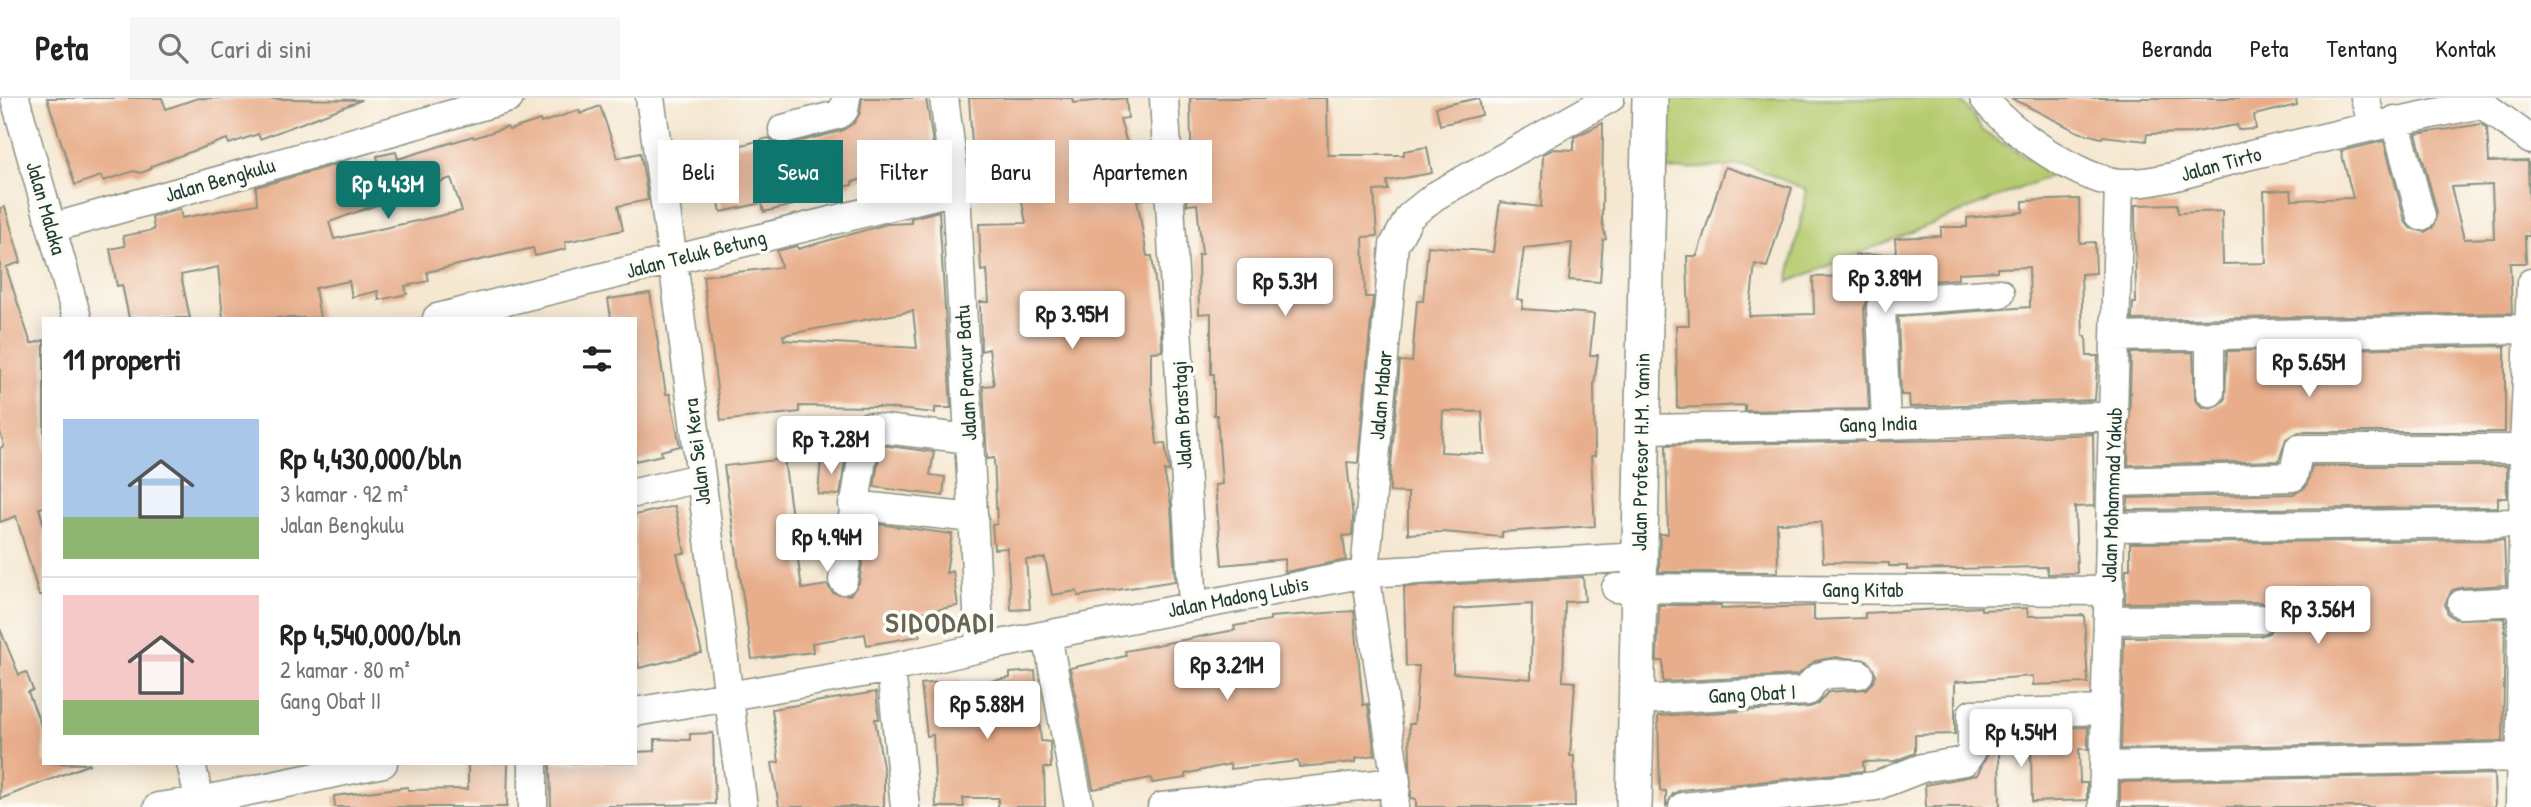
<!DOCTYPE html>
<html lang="id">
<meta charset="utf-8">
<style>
:root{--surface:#fff;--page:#f6f6f6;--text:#222;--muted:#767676;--line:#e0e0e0;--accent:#0f766e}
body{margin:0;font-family:"Patrick Hand",sans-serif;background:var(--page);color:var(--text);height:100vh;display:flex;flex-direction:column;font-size:26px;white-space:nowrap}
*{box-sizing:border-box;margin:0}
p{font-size:23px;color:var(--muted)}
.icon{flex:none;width:38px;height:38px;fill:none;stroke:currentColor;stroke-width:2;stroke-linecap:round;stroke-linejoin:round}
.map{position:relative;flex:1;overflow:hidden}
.details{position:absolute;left:42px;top:219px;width:595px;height:448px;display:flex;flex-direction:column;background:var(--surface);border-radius:0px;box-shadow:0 4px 18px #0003}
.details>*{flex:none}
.top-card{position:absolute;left:658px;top:42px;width:665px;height:63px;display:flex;gap:14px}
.price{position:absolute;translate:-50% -60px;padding:0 16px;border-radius:7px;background:#fff;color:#222;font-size:23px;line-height:46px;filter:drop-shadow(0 2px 4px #0008)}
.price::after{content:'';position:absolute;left:50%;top:42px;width:21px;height:16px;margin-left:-10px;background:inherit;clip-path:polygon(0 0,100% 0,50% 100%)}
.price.current{background:var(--accent);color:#fff}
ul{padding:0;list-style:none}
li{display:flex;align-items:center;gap:21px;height:175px;padding:0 21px}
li+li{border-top:2px solid var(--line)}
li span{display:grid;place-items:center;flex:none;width:196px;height:140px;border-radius:0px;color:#555}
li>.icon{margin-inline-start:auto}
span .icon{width:84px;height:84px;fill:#fffc;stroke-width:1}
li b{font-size:30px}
h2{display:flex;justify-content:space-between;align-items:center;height:84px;padding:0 21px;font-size:30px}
.chip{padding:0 24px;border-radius:0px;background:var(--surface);box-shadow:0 4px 18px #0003;font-size:24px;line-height:63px}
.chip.current{background:var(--accent);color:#fff}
header{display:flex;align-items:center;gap:42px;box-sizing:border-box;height:98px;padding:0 35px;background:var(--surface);border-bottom:2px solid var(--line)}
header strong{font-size:33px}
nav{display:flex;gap:38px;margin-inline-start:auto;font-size:24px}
.search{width:490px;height:63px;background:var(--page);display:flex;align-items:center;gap:18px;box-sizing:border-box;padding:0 24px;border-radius:0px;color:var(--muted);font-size:26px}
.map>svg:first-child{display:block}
.green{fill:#b6cb70;stroke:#6a8452;stroke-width:2}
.building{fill:#e8ae8b;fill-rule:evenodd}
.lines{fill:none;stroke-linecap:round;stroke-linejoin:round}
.minor-casing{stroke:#8a9282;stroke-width:31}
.major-casing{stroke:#8a9282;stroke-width:38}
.minor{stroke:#fff;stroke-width:28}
.major{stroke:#fff;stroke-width:35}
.labels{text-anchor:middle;stroke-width:7;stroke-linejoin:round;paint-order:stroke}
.street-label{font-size:21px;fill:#1f3d34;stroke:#fdfcf7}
.district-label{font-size:28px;font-weight:bold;letter-spacing:2px;fill:#656552;stroke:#fdfcf7}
</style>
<header>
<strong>Peta</strong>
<div class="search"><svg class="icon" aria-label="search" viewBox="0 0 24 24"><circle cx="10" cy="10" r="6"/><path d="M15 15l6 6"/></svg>Cari di sini</div>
<nav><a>Beranda</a><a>Peta</a><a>Tentang</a><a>Kontak</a></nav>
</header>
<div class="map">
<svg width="2531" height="709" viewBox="0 0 2531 709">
<rect width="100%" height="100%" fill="#fdfcf7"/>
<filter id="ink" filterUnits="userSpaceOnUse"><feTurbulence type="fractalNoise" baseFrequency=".0143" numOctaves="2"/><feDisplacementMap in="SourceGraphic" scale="14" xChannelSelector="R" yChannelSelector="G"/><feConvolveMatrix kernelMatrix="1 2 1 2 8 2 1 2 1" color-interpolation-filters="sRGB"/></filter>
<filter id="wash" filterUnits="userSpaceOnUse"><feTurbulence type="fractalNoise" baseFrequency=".00686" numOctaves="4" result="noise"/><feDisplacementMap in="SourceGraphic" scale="28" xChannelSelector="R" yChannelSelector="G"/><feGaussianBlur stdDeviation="1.57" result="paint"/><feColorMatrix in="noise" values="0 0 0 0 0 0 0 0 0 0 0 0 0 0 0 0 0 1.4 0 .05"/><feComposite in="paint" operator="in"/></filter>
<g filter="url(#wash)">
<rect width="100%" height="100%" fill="#f5e7d0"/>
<!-- green -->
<path class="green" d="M1662 0H1959L1985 35 2055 76 1788 184 1807 92 1746 67 1667 72Z"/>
<g id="blocks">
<!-- building -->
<path class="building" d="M47 0H162L166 11 198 0 362 2 260 41 258 36 229 46 227 41 151 68V71L141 75 134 73 103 83 101 78 75 87Z
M862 0H926L935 58 890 69 891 73 852 84V87L791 100 793 107 764 114 762 105 721 114 708 49 737 43 738 48 769 40 778 47H786L841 33 854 25 860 15Z
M969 0H1072L1073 5 1126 0 1128 20 1120 21 1134 70 1150 69 1153 93V100L1137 102 1147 158H1152L1161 232 1162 253 1151 254V290L1157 346 1165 345 1169 373H1164L1171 407 1175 483 1078 498 1077 493 1052 497 1045 460 1026 462 1030 511 1011 512 1007 450 994 451 992 427 997 426 994 360 987 361 983 288 994 287 989 251 981 253 980 204H989L987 172 981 173 979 126 1026 125 1016 74 974 77Z
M1190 0H1327L1328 57H1404V53L1427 49 1432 75 1387 83 1388 92 1374 93 1377 138 1363 139 1365 199H1373L1358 365 1347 364 1353 421 1352 437 1343 438 1346 462 1285 474V461L1222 467 1215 387 1222 386 1217 317H1214V276H1211V215L1199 216 1198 157 1202 156 1197 106 1187 107V87H1192Z
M1479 0 1482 17 1440 27 1436 9Z
M2011 0H2296L2297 7 2254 17 2256 31 2238 32 2237 27 2190 35 2147 36 2146 43 2103 38 2102 40 2078 34Z
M600 8 618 60 640 55 644 76 648 102 618 108 623 132 565 144 566 151 535 158 533 150 427 174 429 183 405 188 407 196 379 202 378 193 352 199 349 183 315 190 320 220H223L218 169 181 177 190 220H129L122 187 117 188 110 151 125 148 123 138 154 132 152 119 180 111 182 120 257 106 256 89 344 64 347 74 379 66 377 58 396 54 398 61 473 38 474 40 507 29 509 32 540 22 541 25 579 12 580 16ZM451 80 462 113 334 141 329 124Z
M1603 25 1602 123 1606 141 1603 142 1600 184 1569 182 1572 145 1524 150 1517 201 1523 202 1522 211 1594 216 1590 257H1598L1594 287 1595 358H1591L1595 428 1502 434V439L1442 434 1408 436V395L1390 394V379L1400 263 1412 264 1417 203H1423L1428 148 1493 154 1500 104 1541 109 1543 56 1554 51 1574 52V39ZM1443 313 1482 314 1484 356 1441 354Z
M2482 26 2487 30 2489 64 2528 63 2530 138H2525L2526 165H2510L2512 215 2132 222 2133 205H2136L2135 107 2177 106 2178 115 2222 113 2223 166 2266 165 2264 93 2291 92 2292 102 2353 100 2341 53 2384 43 2405 123 2410 130 2425 134 2433 129 2437 114 2416 36ZM2492 87 2494 140 2464 141 2451 89Z
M1725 69 1792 90 1767 169 1755 166 1749 218 1814 216 1813 179 1856 178 1855 157 1896 156 1895 140 1941 138V129H1967V120L2023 114V103L2079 101 2080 145 2095 144 2096 175 2081 176 2083 238H2086L2087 258H2098L2095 302 1910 309 1909 297H1901L1898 219 2030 209 2029 169 1997 170V173L1958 175V181L1888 186 1871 196 1864 210 1869 311 1745 313V307L1677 310 1676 227H1689L1687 158H1697Z
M5 109 21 164 6 169 31 246 44 242V409L39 410 44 428V497H39L16 418 0 424V350L4 348 0 333V110Z
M939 113 951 310H935V315L878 309 799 308V314L721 323 703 178 781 169 777 153 797 148 798 151 887 126 911 125V120ZM913 213 917 250 784 242 783 237Z
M650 195 666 296H670L680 348 661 353 662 357 635 363V220H611L608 201Z
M2505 248V334H2299L2286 341 2279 363 2128 367 2131 255 2193 254 2195 302 2202 309 2211 311 2225 302 2227 253Z
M2093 336 2094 408 2075 409 2077 475 2048 476 2047 469 1907 472V468H1889V465L1823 464 1821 424 1777 425 1778 474H1659L1660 436H1668L1666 347 1952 342Z
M881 347 934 354 930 377 945 379 943 398 874 389Z
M821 360 845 362 840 397 818 396Z
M784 361 802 491 827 487 833 495 850 497 859 485 869 425 892 428 952 436 946 475 953 473 958 508 916 515 920 538 867 547 865 536 812 545 813 554 752 561 724 368Z
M2312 368H2507V400H2498V409L2127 412 2128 400 2294 396 2306 389Z
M675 408 685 455 677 456 702 555 639 570 635 551V417Z
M2504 442 2506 487 2460 490 2452 492 2445 506 2448 516 2455 521 2505 520 2503 643 2121 651 2124 539 2260 538 2269 535 2277 522 2274 512 2260 504 2125 505 2126 471H2130V445Z
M1583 479 1585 503 1565 504 1563 583 1575 584 1570 658H1574L1575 709H1416V701L1411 700 1409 626H1414L1419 568H1406L1404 489ZM1532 506 1531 581 1453 575 1454 511Z
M1659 507H1721V511L1814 508V522L1865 520V515L1981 509V512L2027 510 2028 518 2084 517 2088 585 2033 587V578L1955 584V636L1915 637V655L1895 663 1863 664 1864 673 1681 692 1673 696 1666 709V693H1660L1658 618 1810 609 1818 606 1828 594 1866 591 1873 584 1876 576 1867 562 1836 559 1815 563 1798 577 1663 584V563H1657Z
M1354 513 1363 607 1368 606 1375 657 1356 660V664L1299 669 1298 663 1231 671 1230 666 1185 676 1186 680 1152 685 1151 680 1093 691 1070 570 1126 558 1125 553 1235 532 1234 528 1270 522V519Z
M0 531 19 577 26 574 33 592 28 594 44 635V665L90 666 0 701Z
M1035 573 1041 643 1050 644 1051 670H1044L1045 709H998V700H963L964 709H936L933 637 927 638 921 586 960 582 961 587 1010 580V575Z
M876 594 879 621H875L884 675V709H779L772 665 779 664 772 611Z
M2088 629V651H2079L2080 685H2087V702L2032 704 2031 653 1999 654 2000 709H1926L1925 687 1977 677 1989 654V632Z
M713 635 715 706 551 709 550 665H635V654L655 653V641L690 642V636Z
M468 665H508L507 709H335L334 698 408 689V692L468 691Z
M2494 676 2495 709H2120V684Z"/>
</g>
</g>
<g filter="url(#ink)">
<use href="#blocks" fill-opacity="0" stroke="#8a9282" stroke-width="2"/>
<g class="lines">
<!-- minor casing -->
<g class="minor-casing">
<path id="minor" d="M15 0 77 220
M650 0C685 236 712 473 743 709
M944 0 956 92 980 550
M1164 0 1193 508
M1984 0C2007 32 2082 84 2122 85 2165 86 2206 68 2247 58 2325 39 2403 21 2482 6
M2365 0 2373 29
M2480 0 2482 6 2531 42
M2395 22 2421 118
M783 31 837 17 844 12 846 0
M52 130 509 0
M437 220 956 92
M2116 239 2527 231
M2210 294V237
M1886 327 1881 209 1889 203 2000 195
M1642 331 1886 327 2115 318
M2112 384 2293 379 2299 351H2524
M635 395 699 380
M853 407 974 420
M2111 429 2523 425
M843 482 867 329 970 341
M1616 490 2110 493
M2462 506 2522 503
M2108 522 2260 521
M1047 537 1079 709
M891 570 905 709
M1636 602 1808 593C1815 571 1840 576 1859 576
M635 614 891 570 980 550 1365 475 1639 459
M191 665 201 709
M2104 668 2521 659
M158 709 200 703 383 665
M533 709V665
M1162 709 1396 684
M1394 709 1396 684 1365 475 1394 147 1410 118 1435 98 1610 0
M1683 709 1876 688 1922 670 1965 663 1972 653V616L2105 612
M2103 709 2119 85
M2520 709 2524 351 2531 185"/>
</g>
<!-- major casing -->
<g class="major-casing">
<path id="major" d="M1634 709 1650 0"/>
</g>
<!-- minor -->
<use href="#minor" class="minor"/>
<!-- major -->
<use href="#major" class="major"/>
</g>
</g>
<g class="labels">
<!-- street labels -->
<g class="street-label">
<text transform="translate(2221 66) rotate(-15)" y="7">Jalan Tirto</text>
<text transform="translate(220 82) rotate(-16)" y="7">Jalan Bengkulu</text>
<text transform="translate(46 110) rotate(74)" y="7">Jalan Malaka</text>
<text transform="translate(696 156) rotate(-14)" y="7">Jalan Teluk Betung</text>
<text transform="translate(966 275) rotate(-93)" y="7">Jalan Pancur Batu</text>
<text transform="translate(1381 297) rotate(-85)" y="7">Jalan Mabar</text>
<text transform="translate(1182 317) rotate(-93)" y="7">Jalan Brastagi</text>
<text transform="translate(1878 326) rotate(-2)" y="7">Gang India</text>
<text transform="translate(697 354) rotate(-97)" y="7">Jalan Sei Kera</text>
<text transform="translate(1641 354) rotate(-89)" y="7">Jalan Profesor H.M. Yamin</text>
<text transform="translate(2112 397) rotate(-88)" y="7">Jalan Mohammad Yakub</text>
<text x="1863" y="499">Gang Kitab</text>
<text transform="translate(1238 499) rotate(-11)" y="7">Jalan Madong Lubis</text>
<text transform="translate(1752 596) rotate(-3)" y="7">Gang Obat I</text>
</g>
<!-- district labels -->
<g class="district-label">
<text x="941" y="534">SIDODADI</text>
</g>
</g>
</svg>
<b class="price current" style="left:388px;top:123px">Rp 4.43M</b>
<b class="price" style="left:1885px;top:217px">Rp 3.89M</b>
<b class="price" style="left:1285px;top:220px">Rp 5.3M</b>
<b class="price" style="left:1072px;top:253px">Rp 3.95M</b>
<b class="price" style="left:2309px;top:301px">Rp 5.65M</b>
<b class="price" style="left:831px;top:378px">Rp 7.28M</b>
<b class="price" style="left:827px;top:476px">Rp 4.94M</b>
<b class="price" style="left:2318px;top:548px">Rp 3.56M</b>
<b class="price" style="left:1227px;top:604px">Rp 3.21M</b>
<b class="price" style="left:987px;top:643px">Rp 5.88M</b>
<b class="price" style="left:2021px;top:671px">Rp 4.54M</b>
<div class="top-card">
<a class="chip">Beli</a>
<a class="chip current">Sewa</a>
<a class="chip">Filter</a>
<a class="chip">Baru</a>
<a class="chip">Apartemen</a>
</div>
<section class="details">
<h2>11 properti<svg class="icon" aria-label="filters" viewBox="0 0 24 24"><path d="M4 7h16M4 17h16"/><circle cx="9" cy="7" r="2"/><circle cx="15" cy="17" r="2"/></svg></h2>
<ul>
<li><span style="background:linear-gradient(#a9c7e8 70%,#8fb573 0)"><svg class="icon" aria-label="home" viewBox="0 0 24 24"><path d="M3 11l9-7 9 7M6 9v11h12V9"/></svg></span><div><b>Rp 4,430,000/bln</b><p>3 kamar · 92 m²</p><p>Jalan Bengkulu</p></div></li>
<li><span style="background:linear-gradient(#f6c9c9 75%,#8fb573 0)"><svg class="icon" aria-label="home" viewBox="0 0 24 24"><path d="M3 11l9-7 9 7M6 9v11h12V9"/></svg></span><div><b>Rp 4,540,000/bln</b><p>2 kamar · 80 m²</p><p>Gang Obat II</p></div></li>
</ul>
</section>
</div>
